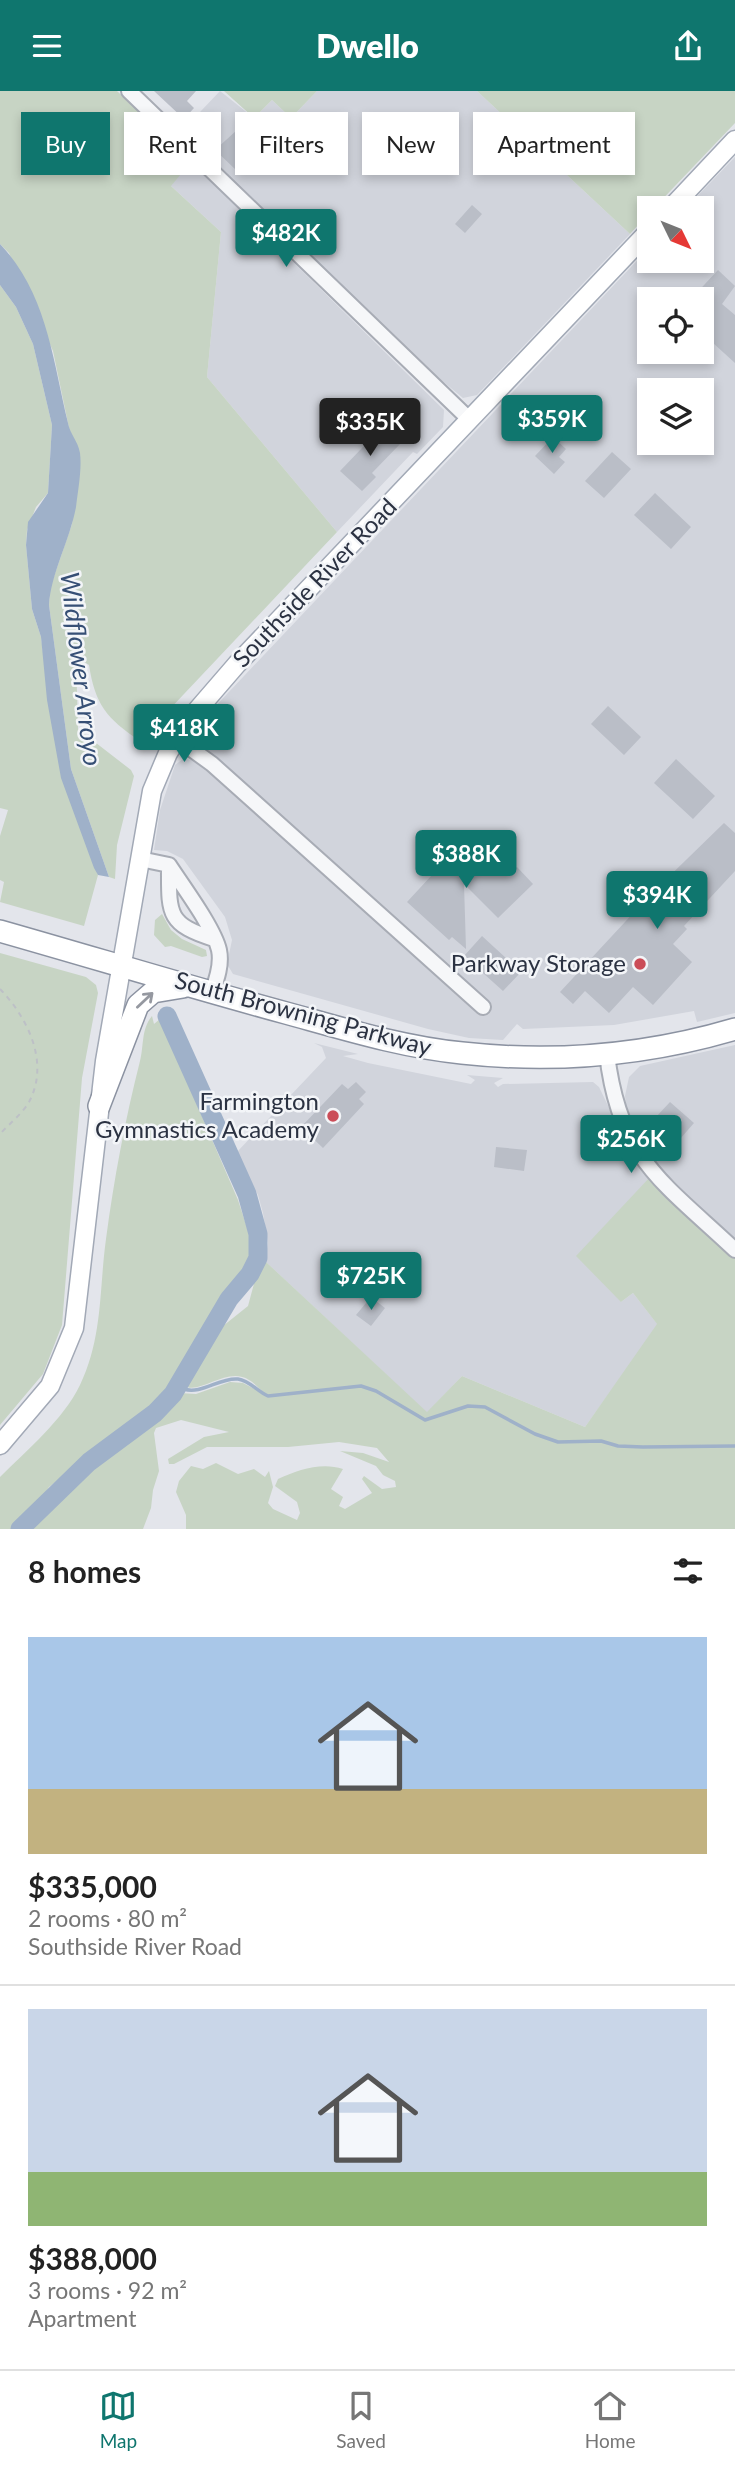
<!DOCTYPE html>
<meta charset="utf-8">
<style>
:root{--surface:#fff;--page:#f6f6f6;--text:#222;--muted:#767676;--line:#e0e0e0;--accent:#0f766e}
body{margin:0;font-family:Lato,sans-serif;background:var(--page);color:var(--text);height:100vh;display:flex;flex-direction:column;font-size:26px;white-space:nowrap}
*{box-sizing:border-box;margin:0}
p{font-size:23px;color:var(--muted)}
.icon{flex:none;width:38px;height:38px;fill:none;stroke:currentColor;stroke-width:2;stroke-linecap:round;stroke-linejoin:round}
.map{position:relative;height:1438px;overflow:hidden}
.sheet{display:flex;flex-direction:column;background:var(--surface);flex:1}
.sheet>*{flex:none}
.guide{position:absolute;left:21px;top:21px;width:693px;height:63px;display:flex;gap:14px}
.needle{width:46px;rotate:133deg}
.tools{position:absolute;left:637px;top:105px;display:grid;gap:14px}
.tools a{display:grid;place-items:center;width:77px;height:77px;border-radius:0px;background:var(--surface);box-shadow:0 4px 10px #0003;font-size:35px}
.price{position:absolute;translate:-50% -60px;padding:0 16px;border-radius:7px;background:var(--accent);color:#fff;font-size:23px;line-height:46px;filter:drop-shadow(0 2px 4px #0008)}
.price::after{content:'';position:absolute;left:50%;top:42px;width:21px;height:16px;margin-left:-10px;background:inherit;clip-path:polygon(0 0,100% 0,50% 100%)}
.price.on{background:#222;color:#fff}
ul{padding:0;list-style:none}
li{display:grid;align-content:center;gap:14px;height:371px;padding:0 28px}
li+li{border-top:2px solid var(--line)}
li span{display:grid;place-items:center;height:217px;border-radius:0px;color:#555}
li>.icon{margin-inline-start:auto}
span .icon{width:126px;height:126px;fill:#fffc;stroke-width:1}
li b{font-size:30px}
h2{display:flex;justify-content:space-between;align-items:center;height:84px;padding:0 28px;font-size:30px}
.chip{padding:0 24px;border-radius:0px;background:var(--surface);box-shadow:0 4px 10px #0003;font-size:24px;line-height:63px}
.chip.on{background:var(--accent);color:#fff}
header{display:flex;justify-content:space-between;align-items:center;height:91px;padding:0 28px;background:var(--accent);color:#fff;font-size:32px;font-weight:800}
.dock{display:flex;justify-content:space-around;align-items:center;height:98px;border-top:2px solid var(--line);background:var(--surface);font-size:19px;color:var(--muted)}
.dock a{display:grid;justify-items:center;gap:4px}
.dock .on{color:var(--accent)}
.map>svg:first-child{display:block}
.built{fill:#d1d4dc;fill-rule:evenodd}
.green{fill:#c7d4c4}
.water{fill:#9fb1c9}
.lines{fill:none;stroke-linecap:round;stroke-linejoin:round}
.stream{stroke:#9fb1c9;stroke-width:3.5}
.river{stroke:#9fb1c9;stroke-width:19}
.building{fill:#babec7}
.minor-casing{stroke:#a8acb5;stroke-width:18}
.major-casing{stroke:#a2a9b6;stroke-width:21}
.highway-casing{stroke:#8b92a1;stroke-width:24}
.path{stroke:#bdc0c6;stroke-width:2;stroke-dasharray:5 5;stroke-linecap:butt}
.minor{stroke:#f6f7f9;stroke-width:14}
.major{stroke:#fff;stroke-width:18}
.highway{stroke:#fff;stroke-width:21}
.oneway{stroke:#9598a0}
.poi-dot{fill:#cb4d58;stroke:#f3f5f8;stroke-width:2.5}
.labels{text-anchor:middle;stroke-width:5;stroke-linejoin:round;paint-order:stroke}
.street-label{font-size:24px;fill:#2b3242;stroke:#f3f5f8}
.poi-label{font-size:24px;fill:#2b3242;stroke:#f3f5f8;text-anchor:end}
.water-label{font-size:26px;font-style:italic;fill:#364f75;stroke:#f3f5f8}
</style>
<header><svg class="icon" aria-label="menu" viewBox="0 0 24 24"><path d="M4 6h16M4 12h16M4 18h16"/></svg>Dwello<svg class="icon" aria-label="share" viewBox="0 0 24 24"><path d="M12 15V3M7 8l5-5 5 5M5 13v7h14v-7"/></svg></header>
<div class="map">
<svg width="735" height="1438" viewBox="0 0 735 1438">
<rect width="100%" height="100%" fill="#e3e5eb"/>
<!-- built -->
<path class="built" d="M220 0 254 27 272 9 291 27 317 0H477L630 143 477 304 463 307 423 274 181 41Z
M735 66V922L697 931 694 920 614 934 523 938 517 933 503 949 469 947 428 938 233 883 227 873 232 849 225 826 183 768 167 760 154 759 160 719 175 674 183 668 194 669 205 656 198 641 209 622 649 157V170H702V117H686ZM649 208H702V261H649ZM649 299H702V352H649Z
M191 71 444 319 443 336 417 363 413 361 337 441 207 286 221 141 170 94Z
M314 952 358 963 343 965 368 972 471 993 475 989 467 984 503 987 494 992 498 996 503 993 593 991 599 996 629 1058 650 1086 621 1211 633 1202 658 1234 585 1336 462 1285 427 1322 265 1170 268 1152 263 1122 258 1104 236 1062 326 967 322 956Z
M735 954V1151L649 1069 627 1023 625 1005 629 986 640 975Z"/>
<!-- green -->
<path class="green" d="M0 0H117L191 71 171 95 221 141 207 286 337 441 167 621 147 648 140 650C106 627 95 613 89 574L76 566 78 638 131 679 134 685 117 754 115 788 109 786 71 678 49 514 50 497 72 433 80 366 69 337 53 260 9 162 0 153Z
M224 0H317L291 27 272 9 254 27Z
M477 0H735V32L654 117H649V122L630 143Z
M0 194 16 216 33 253 52 334 48 402 36 416 27 439 26 454 32 518 41 546 54 644 98 784 84 835 0 811 4 791 0 789V745L8 719 0 717Z
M162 823 171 839 182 848 206 859 207 865 202 866 171 855 165 856 154 844 155 829Z
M0 862 86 886 96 894 98 902 82 987 62 1234 43 1283 0 1334Z
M152 925 154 933 160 928 238 1109 250 1146 251 1166 242 1184 220 1209 164 1307 49 1396 34 1419 11 1438H0V1386C27 1359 63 1329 80 1294 103 1246 99 1199 106 1148 114 1088 125 1029 140 970 144 955 141 938 152 925Z
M650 1086 735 1167V1438H186V1424L176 1401 179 1390 191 1375 203 1378 216 1372 238 1383 254 1378 265 1386 269 1380 273 1396 268 1412 273 1418 297 1429 300 1422 297 1411 275 1395 278 1388C298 1379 321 1371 343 1378L331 1398 343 1406 339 1415 345 1418 372 1402 362 1388 364 1385 382 1398 396 1396 395 1390 383 1384 376 1375 340 1360 363 1362 389 1371 377 1357 339 1351 288 1356H207L174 1373H169L168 1368 204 1346 229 1341 181 1329 156 1337 154 1342 159 1380 153 1399 151 1417 143 1438H31L73 1393 154 1329 179 1302 196 1303 230 1291 243 1292 266 1304C261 1300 255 1292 249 1289 227 1275 201 1304 184 1295L223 1235 248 1215 255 1189 265 1170 427 1321 462 1285 585 1336 657 1233 633 1202 621 1211 576 1165Z"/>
<!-- water -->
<path class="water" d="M0 153C47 202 53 270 68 332 70 343 78 350 80 362 82 378 78 399 76 416 70 449 51 482 49 514L71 678 109 786 98 784 94 777 61 687 47 609 41 546 32 518 26 454 28 431 48 402 52 334 33 253 16 216 0 194Z"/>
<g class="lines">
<!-- stream -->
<path class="stream" d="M181 1293 184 1298C201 1304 220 1286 238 1288 250 1290 257 1300 268 1305L361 1295 376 1300 425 1329 468 1315 485 1316 535 1343 558 1351 601 1350 618 1355 643 1356 735 1355"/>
<!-- river -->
<path class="river" d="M20 1438 89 1371 155 1322 173 1303 229 1208 250 1183 258 1167V1143L247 1103 167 925"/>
</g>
<!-- building -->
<path class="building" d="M154 0H196L187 10 194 17 184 28Z
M406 26 418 37 404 52 392 41Z
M248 29 263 43 244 64 247 67 236 79 215 59Z
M472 114 482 123 465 142 455 133Z
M718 179 735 195 722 213 735 224V272L702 242V208H691Z
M383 335 401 352 372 382 376 386 362 400 340 380Z
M553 346 566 358 559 366 565 371 554 383 535 365Z
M612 361 631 378 604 407 585 390Z
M655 402 691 436 671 458 634 424Z
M608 615 641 646 624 664 591 633Z
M676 668 715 705 693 728 654 692Z
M724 732 735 742V780L684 835 687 838 673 853 692 871 653 914 633 896 609 922 585 900 573 913 560 901 650 804Z
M468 745 507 785 517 776 533 793 498 827 464 793 466 858 452 846 449 849 407 811Z
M482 845 521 881 503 900 464 865Z
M356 991 366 1001 359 1008 364 1013 323 1057 301 1036 342 993 348 998Z
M670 1011 694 1032 680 1048 656 1026Z
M496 1056 527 1059 524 1080 494 1076Z
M371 1206 385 1217 371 1235 356 1224Z"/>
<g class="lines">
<!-- minor casing -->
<g class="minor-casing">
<path id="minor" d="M129 0 470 329
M176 647 212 673 483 916
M140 768 169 774C182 794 214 837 219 859 222 873 217 888 212 901
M169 774C169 822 166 833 214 848
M607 963C619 1068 664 1092 735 1159"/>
</g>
<!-- major casing -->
<g class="major-casing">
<path id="major" d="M671 117 735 49
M0 1354 50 1295 74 1237 105 970 152 700 168 662 186 632 237 573 649 140"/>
</g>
<!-- highway casing -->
<g class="highway-casing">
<path id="highway" d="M0 840C95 867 190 896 286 922 344 938 402 956 462 962 553 972 647 964 735 938
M99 1015 138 914 153 901 183 896"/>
</g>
<!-- path -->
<path class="path" d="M0 898C28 927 50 972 29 1011 22 1023 9 1033 0 1043"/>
<!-- minor -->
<use href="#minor" class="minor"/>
<!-- major -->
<use href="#major" class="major"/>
<!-- highway -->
<use href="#highway" class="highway"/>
</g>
<!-- one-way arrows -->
<defs><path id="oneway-shaft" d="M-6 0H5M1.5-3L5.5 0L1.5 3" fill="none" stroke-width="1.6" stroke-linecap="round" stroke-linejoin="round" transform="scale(1.75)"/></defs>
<use class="oneway" href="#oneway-shaft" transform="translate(145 909) rotate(-43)"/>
<!-- markers -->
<g class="poi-dot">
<circle cx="640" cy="873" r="7"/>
<circle cx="333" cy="1025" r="7"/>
</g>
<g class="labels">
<!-- street labels -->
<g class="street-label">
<text transform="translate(315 492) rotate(-46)" y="8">Southside River Road</text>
<text transform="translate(303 923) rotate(15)" y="8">South Browning Parkway</text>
</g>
<!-- poi labels -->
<g class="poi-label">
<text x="626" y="881">Parkway Storage</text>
<text x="319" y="1019">Farmington<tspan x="319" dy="28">Gymnastics Academy</tspan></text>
</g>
<!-- water labels -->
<g class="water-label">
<text transform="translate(81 578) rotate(83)" y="9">Wildflower Arroyo</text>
</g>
</g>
</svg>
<div class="tools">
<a><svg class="needle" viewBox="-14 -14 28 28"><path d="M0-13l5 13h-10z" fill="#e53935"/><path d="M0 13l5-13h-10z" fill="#767676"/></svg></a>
<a><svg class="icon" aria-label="locate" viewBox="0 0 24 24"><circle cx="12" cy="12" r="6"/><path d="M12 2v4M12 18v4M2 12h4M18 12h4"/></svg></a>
<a><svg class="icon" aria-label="layers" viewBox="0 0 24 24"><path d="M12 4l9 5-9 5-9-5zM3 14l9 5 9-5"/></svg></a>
</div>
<b class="price" style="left:286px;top:178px">$482K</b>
<b class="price" style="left:552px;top:364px">$359K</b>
<b class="price on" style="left:370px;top:367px">$335K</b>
<b class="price" style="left:184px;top:673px">$418K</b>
<b class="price" style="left:466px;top:799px">$388K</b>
<b class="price" style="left:657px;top:840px">$394K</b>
<b class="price" style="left:631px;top:1084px">$256K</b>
<b class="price" style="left:371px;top:1221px">$725K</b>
<div class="guide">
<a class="chip on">Buy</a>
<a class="chip">Rent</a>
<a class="chip">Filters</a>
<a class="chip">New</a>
<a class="chip">Apartment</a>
</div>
</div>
<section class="sheet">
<h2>8 homes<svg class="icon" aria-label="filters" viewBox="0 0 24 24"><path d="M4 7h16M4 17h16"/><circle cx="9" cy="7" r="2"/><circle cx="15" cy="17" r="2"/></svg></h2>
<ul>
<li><span style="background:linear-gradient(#a9c7e8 70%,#c2b280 0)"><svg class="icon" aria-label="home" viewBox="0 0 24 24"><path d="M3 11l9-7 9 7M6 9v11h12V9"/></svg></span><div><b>$335,000</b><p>2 rooms · 80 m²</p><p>Southside River Road</p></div></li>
<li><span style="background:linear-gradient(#c9d6e8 75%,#8fb573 0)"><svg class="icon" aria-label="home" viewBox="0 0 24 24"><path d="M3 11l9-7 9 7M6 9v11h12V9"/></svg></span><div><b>$388,000</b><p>3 rooms · 92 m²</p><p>Apartment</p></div></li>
</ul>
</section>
<nav class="dock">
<a class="on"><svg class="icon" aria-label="map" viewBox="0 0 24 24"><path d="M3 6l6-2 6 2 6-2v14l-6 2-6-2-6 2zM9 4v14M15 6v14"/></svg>Map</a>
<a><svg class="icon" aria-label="saved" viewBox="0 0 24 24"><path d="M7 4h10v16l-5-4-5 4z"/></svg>Saved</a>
<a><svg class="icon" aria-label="home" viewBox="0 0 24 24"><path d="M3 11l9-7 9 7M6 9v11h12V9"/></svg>Home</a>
</nav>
